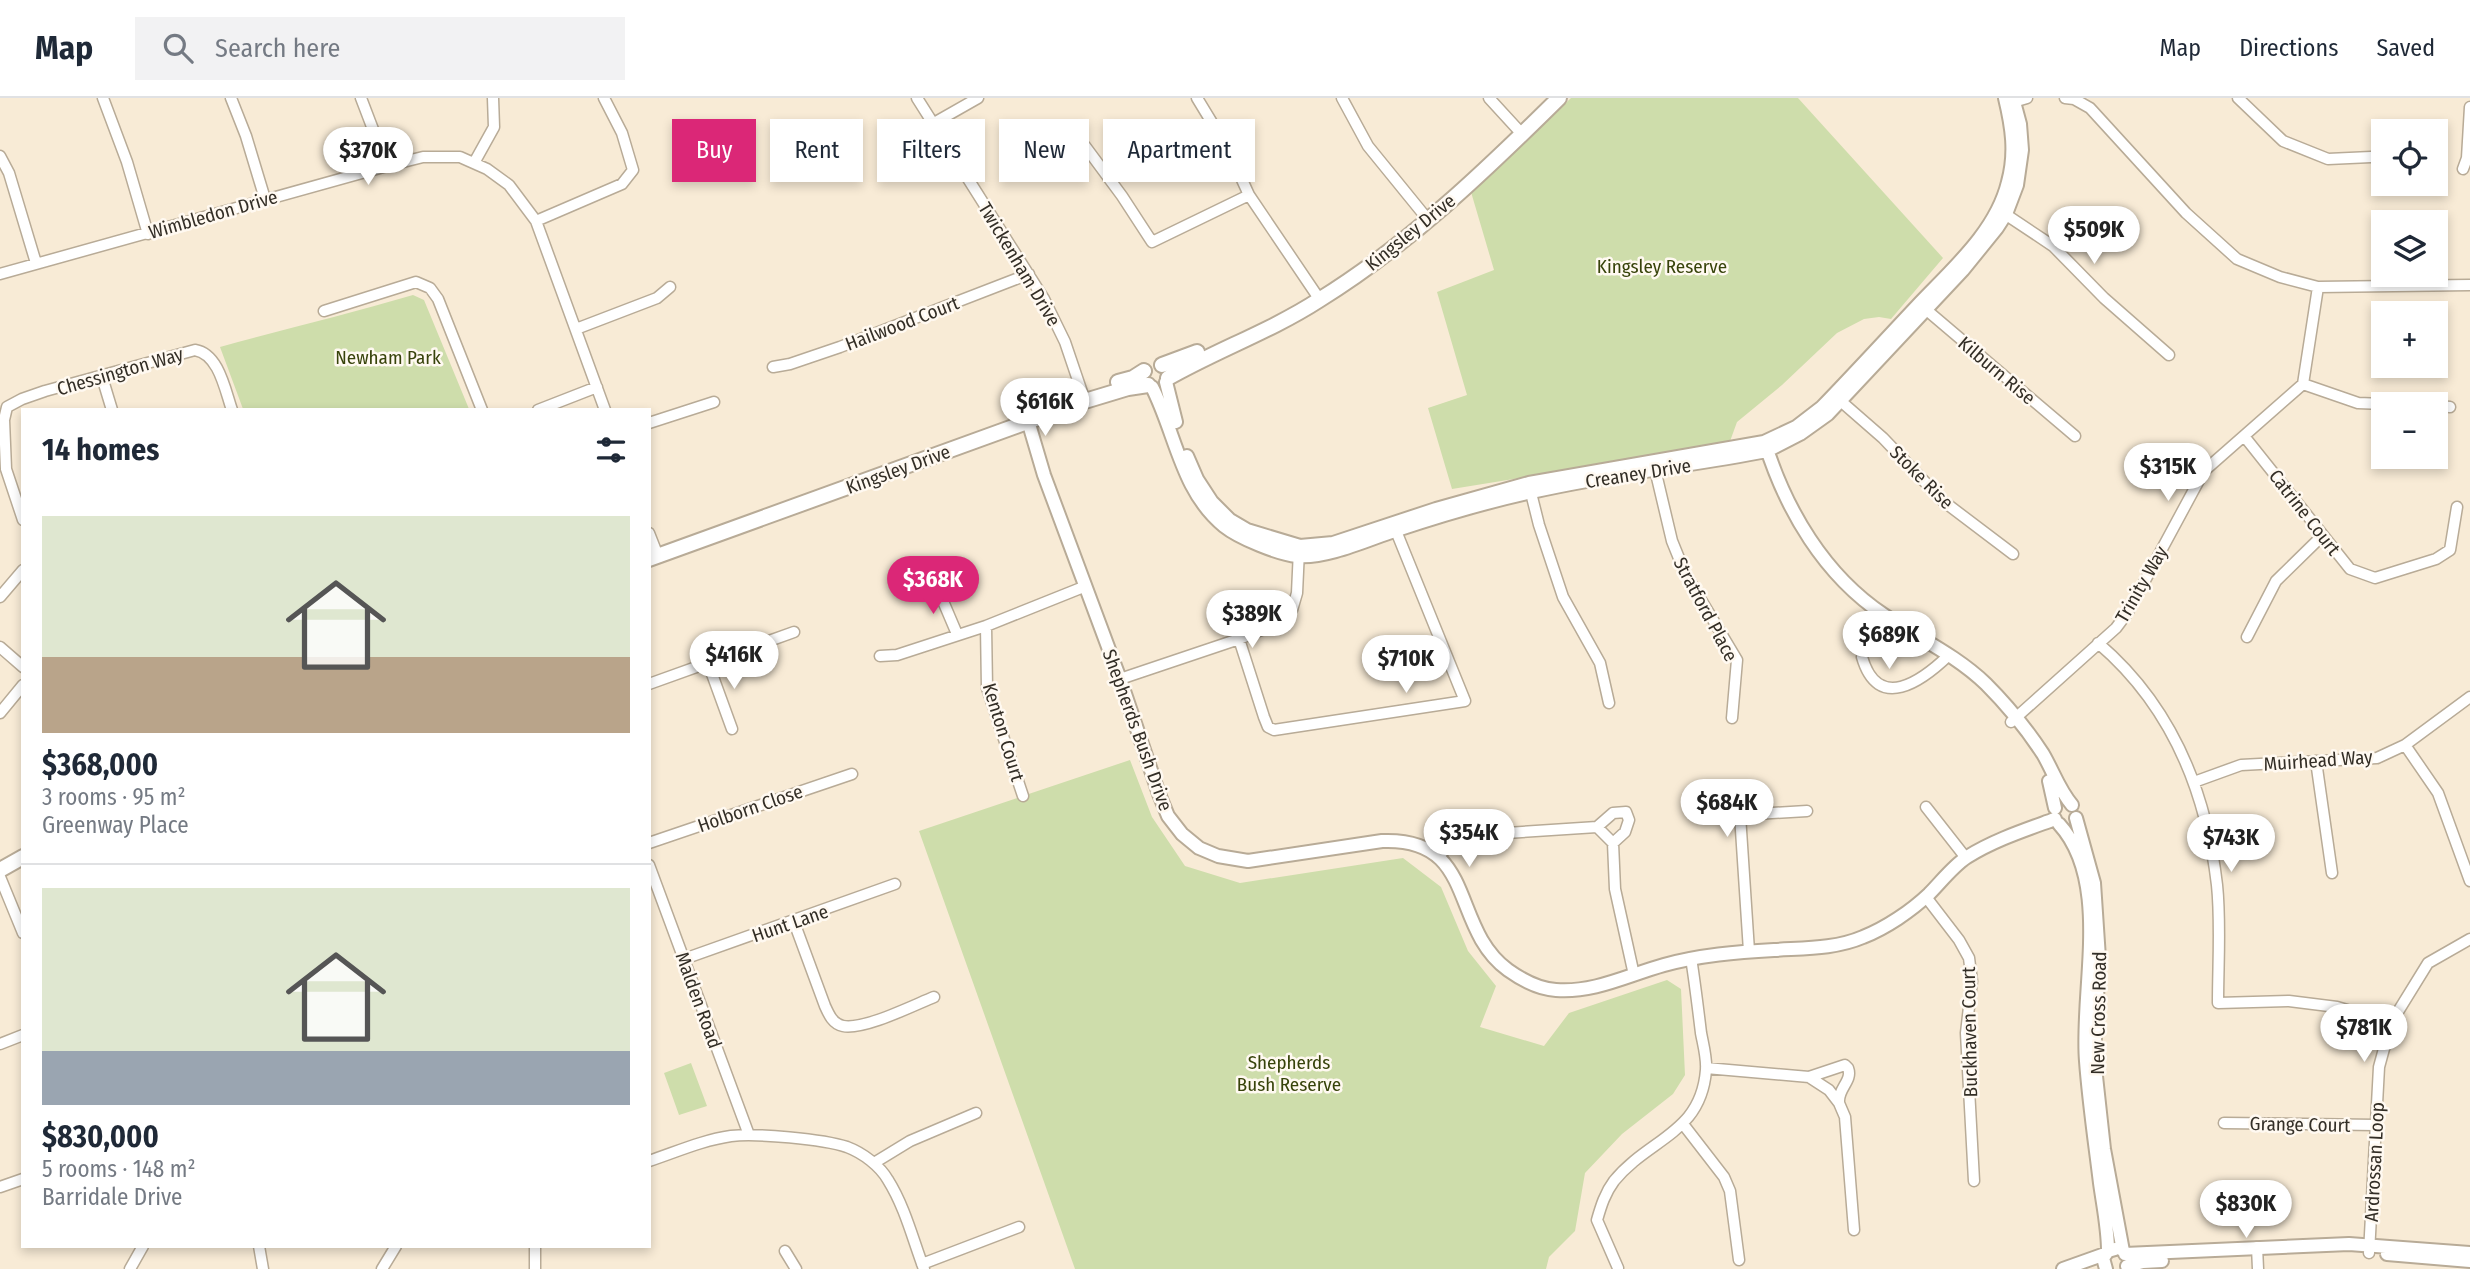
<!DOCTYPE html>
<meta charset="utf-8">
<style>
:root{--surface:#fff;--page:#f2f2f3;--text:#1f2937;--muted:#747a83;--line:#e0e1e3;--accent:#db2777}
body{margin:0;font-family:"Fira Sans Condensed",sans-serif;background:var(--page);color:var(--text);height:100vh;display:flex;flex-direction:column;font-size:26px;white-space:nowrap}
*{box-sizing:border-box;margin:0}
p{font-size:23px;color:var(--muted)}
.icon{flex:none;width:38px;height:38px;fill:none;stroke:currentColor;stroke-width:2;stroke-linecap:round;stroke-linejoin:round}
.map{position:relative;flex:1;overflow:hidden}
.panel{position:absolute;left:21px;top:310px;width:630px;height:840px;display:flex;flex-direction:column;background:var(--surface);border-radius:0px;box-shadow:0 4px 10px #0003}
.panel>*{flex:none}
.guide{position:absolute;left:672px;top:21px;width:665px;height:63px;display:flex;gap:14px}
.tools{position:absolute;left:2371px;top:21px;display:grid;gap:14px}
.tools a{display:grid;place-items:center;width:77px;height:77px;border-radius:0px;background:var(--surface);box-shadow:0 4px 10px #0003;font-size:35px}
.price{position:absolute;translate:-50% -60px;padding:0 16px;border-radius:24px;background:#fff;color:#222;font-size:23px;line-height:46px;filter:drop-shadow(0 2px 4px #0008)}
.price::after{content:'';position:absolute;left:50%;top:42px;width:21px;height:16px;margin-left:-10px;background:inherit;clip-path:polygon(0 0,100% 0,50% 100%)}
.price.current{background:var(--accent);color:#fff}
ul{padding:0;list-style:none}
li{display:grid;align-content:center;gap:14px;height:371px;padding:0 21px}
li+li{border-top:2px solid var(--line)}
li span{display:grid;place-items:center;height:217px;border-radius:0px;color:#555}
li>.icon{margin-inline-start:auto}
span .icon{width:126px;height:126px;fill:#fffc;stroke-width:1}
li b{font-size:30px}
h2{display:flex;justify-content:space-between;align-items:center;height:84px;padding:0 21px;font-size:30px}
.tag{padding:0 24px;border-radius:0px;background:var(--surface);box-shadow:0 4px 10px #0003;font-size:24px;line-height:63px}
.tag.current{background:var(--accent);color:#fff}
header{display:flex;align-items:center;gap:42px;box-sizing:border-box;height:98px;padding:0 35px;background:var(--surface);border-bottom:2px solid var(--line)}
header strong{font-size:33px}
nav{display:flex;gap:38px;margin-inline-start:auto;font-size:24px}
.search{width:490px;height:63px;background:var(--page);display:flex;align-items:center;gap:18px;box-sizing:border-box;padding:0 24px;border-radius:0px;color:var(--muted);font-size:26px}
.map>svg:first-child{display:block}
.green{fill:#ceddab}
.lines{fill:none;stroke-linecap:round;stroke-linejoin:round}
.minor-casing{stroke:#b8ab97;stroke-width:13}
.tertiary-casing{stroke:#b8ab97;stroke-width:16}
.secondary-casing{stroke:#b8ab97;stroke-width:18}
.minor{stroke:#fff;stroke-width:10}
.tertiary{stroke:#fff;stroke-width:12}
.secondary{stroke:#fff;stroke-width:14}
.labels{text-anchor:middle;stroke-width:5;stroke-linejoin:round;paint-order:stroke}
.street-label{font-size:19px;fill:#332e26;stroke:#fff9f1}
.park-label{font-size:19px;fill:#37430a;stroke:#fff9f1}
</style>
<header>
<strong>Map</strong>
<div class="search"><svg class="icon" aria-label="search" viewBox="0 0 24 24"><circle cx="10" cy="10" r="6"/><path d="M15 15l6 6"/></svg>Search here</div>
<nav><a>Map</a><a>Directions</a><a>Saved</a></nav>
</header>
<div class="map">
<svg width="2470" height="1171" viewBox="0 0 2470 1171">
<rect width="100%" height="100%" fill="#f8ebd6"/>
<!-- green -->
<path class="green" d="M1571 0H1798L1943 160 1891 221 1879 219 1864 221 1837 235 1782 287 1737 324 1729 346 1452 391 1428 310 1467 297 1437 194 1494 172 1471 94Z
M413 197 424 202 469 311H243L220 249C285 231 349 216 413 197Z
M1130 662 1152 719 1185 768 1240 785 1403 760 1441 789 1468 853 1496 888 1480 929 1544 948 1569 915 1667 882 1681 891 1685 977 1673 996 1622 1036 1585 1075 1575 1133 1549 1159 1546 1171H1075L919 733Z
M691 965 707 1008 679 1017 664 975Z"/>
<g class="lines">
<!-- minor casing -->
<g class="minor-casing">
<path id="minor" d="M103 0 127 64 148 136
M231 0 246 38 265 101
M361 0 387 68
M917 0 1044 201 1065 244 1085 303
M1197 0 1228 51 1249 97 1320 202
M1342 0 1368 48 1429 123
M1489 0 1522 36
M2065 0 2074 1 2090 10 2186 115 2237 161 2280 179 2318 189 2470 187
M2238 0 2283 43 2328 61 2371 59
M2010 5 2027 0
M934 25 978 0
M1085 48 1122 98 1152 144 1249 97
M0 58 9 75 36 165
M474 65 494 29 493 0
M2463 71 2467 60 2470 9
M2002 114 2053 148 2104 200 2169 257
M536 123 622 86 633 72 622 35 604 0
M0 176 387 68 423 59H460L487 71 509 87 536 123 605 312
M1923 209 2075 338
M324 213 416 184 430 190 438 201 482 312
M576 231 657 200 670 189
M773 269 790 266 840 249 1029 176
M102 279 112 312
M2303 286 2358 305 2384 306
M1836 299 1883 340 1943 403 2013 456
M2436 308 2450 309
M538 312 597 289
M649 325 714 304
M2244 338 2350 471 2375 480 2436 461 2450 452 2457 409
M1654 367 1672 443 1685 475 1737 562 1732 620
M1529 387 1539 427 1563 499 1600 565 1609 605
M23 422 6 371 4 322 7 309 22 301 45 293 195 252C219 256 225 292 232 312
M649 435 658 458
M937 489 957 536
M0 499 23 472
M1884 517 1862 559C1878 615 1922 583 1949 557
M986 528 987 590 1023 698
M2247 539 2276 483 2323 437
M1239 541 1264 619 1268 629 1274 632 1465 603 1394 428
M2098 545C2172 608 2206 692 2217 787 2221 825 2218 866 2218 905L2289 903 2337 909 2391 925
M0 549 23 569
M880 558 897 557 986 528 1086 488
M708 565 732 631
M1120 581 1239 541 1279 525 1292 512 1297 495 1299 452
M649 586 794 534
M0 615 23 587
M2011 624 2116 530 2128 514 2204 373 2303 286 2318 189
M2405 647 2438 695 2470 783
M2316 663 2332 775
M2194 684 2241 667 2377 660 2405 647 2470 599
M1926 709 1966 760
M1597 729 1613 715 1626 714 1629 722 1625 734 1613 745
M649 745 852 676
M1438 758 1461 738 1597 729 1613 745 1615 791 1634 877
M649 767 749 1037
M0 779 23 835
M1926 799 1959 842 1969 860 1972 883 1966 935 1974 1083
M794 824 825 908C829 917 833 926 843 928 864 932 912 908 934 899
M1749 853 1740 717 1807 713
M684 861 895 786
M0 946 23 937
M1706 970 1809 979 1829 992 1839 1005 1845 1019 1854 1132
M1809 979 1845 967 1848 970C1853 983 1838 990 1839 1004
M2224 1025 2376 1027
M1683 1026 1724 1079 1730 1093 1739 1162
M649 1063C676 1054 703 1042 731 1038 756 1035 823 1041 847 1049 863 1055 880 1068 888 1082 905 1109 913 1142 924 1171
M874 1065 910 1043 976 1015
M0 1089 23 1081
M259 1148 263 1171
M2257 1149 2258 1171
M785 1153 796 1171
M2369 1155 2379 969 2391 925 2428 865 2470 841
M922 1166 1019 1129
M1618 1170 1597 1122C1601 1108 1605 1095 1614 1083 1649 1040 1701 1036 1706 972 1707 960 1703 946 1701 935 1698 910 1695 885 1691 860
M130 1171 143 1148
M382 1171 396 1148
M535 1171V1148"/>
</g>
<!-- tertiary casing -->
<g class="tertiary-casing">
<path id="tertiary" d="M1166 284 1176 324
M1152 289C1176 336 1181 393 1224 428 1239 440 1278 456 1297 458 1326 461 1367 442 1394 433 1439 418 1486 404 1532 394 1610 376 1689 368 1767 353L1800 336 1828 316 1963 172 1997 130 2006 116 2017 87 2022 52 2020 26 2013 0
M1026 316 1044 377 1120 581 1159 696 1168 718 1182 736 1199 750 1218 758 1248 763 1382 743C1478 739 1449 829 1508 872 1522 882 1539 891 1556 892 1594 895 1628 877 1664 867 1700 857 1737 854 1774 852 1804 850 1835 851 1863 839 1886 830 1911 813 1929 796 1941 784 1953 768 1967 759 1994 742 2025 732 2055 721
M1765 345C1786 412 1824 477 1884 517 1918 540 1956 557 1986 586 2008 608 2026 630 2043 656 2053 673 2059 692 2072 707
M1187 358 1197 381 1212 404 1230 422 1247 432 1300 448 1333 445 1436 411 1529 385 1764 344 1796 329 1822 309C1854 276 1885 242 1917 208 1951 172 1996 134 2008 84 2016 55 2012 29 2005 0
M2049 683 2055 710
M2076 720 2094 785 2099 860 2094 960 2104 1051 2123 1153
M2059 726C2112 784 2080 892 2086 963 2089 1004 2095 1044 2100 1085 2103 1107 2108 1130 2108 1153
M2125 1156 2349 1146 2470 1155
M2387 1156 2470 1163
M2127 1168 2143 1164 2162 1163
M2063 1171 2105 1156
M2106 1171 2103 1160 2108 1153 2115 1151"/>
</g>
<!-- secondary casing -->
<g class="secondary-casing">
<path id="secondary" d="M1162 267 1197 254
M1168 280C1217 252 1271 233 1319 202 1408 147 1484 74 1559 0
M1118 284 1133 280 1144 273
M649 461 1085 303 1128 290 1148 287
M0 772 23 759"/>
</g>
<!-- minor -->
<use href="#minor" class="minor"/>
<!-- tertiary -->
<use href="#tertiary" class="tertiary"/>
<!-- secondary -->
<use href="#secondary" class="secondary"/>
</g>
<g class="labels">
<!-- street labels -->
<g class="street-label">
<text transform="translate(213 116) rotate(-16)" y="7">Wimbledon Drive</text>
<text transform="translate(1410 134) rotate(-39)" y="7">Kingsley Drive</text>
<text transform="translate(1020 166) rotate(59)" y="7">Twickenham Drive</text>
<text transform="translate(902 225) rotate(-21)" y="7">Hailwood Court</text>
<text transform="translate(1997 272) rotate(40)" y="7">Kilburn Rise</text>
<text transform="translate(120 273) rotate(-16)" y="7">Chessington Way</text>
<text transform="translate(898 371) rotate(-20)" y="7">Kingsley Drive</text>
<text transform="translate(1638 375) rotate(-9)" y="7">Creaney Drive</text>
<text transform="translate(1922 379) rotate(45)" y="7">Stoke Rise</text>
<text transform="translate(2305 414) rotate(52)" y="7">Catrine Court</text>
<text transform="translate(2141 486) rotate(-60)" y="7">Trinity Way</text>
<text transform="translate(1706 511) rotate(62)" y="7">Stratford Place</text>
<text transform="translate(1138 632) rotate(70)" y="7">Shepherds Bush Drive</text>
<text transform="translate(1004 634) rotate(73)" y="7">Kenton Court</text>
<text transform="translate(2318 662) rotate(-4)" y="7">Muirhead Way</text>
<text transform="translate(750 710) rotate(-19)" y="7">Holborn Close</text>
<text transform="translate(790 825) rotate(-19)" y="7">Hunt Lane</text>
<text transform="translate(699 902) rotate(70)" y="7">Malden Road</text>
<text transform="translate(2098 915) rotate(-89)" y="7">New Cross Road</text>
<text transform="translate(1969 934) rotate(-91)" y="7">Buckhaven Court</text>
<text transform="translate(2300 1026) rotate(1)" y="7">Grange Court</text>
<text transform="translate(2374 1064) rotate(-87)" y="7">Ardrossan Loop</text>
</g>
<!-- park labels -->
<g class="park-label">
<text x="1662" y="175">Kingsley Reserve</text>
<text x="388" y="266">Newham Park</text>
<text x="1289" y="971">Shepherds<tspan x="1289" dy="22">Bush Reserve</tspan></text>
</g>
</g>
</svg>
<div class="tools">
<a><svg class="icon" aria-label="locate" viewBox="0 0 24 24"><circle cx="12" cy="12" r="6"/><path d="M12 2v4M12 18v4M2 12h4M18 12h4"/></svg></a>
<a><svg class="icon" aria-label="layers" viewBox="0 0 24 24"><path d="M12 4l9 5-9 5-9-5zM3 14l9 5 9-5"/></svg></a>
<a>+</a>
<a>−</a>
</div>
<b class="price" style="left:368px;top:89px">$370K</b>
<b class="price" style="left:2094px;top:168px">$509K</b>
<b class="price" style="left:1045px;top:340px">$616K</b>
<b class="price" style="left:2168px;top:405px">$315K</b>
<b class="price current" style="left:933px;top:518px">$368K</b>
<b class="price" style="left:1252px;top:552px">$389K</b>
<b class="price" style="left:1889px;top:573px">$689K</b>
<b class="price" style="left:734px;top:593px">$416K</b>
<b class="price" style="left:1406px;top:597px">$710K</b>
<b class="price" style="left:1727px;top:741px">$684K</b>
<b class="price" style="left:1469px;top:771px">$354K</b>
<b class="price" style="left:2231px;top:776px">$743K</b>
<b class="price" style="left:2364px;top:966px">$781K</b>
<b class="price" style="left:2246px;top:1142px">$830K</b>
<div class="guide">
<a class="tag current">Buy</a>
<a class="tag">Rent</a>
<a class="tag">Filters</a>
<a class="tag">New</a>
<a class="tag">Apartment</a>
</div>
<section class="panel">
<h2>14 homes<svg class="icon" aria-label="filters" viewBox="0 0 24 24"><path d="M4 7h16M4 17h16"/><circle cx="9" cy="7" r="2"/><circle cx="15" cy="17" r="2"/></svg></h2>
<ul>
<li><span style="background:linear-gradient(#dfe7d0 65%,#b9a48a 0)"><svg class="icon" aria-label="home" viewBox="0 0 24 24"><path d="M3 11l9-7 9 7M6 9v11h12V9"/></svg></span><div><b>$368,000</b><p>3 rooms · 95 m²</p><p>Greenway Place</p></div></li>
<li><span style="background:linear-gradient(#dfe7d0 75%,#9aa5b1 0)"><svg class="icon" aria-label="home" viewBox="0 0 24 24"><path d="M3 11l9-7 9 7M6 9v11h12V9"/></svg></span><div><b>$830,000</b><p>5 rooms · 148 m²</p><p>Barridale Drive</p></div></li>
</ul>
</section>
</div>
